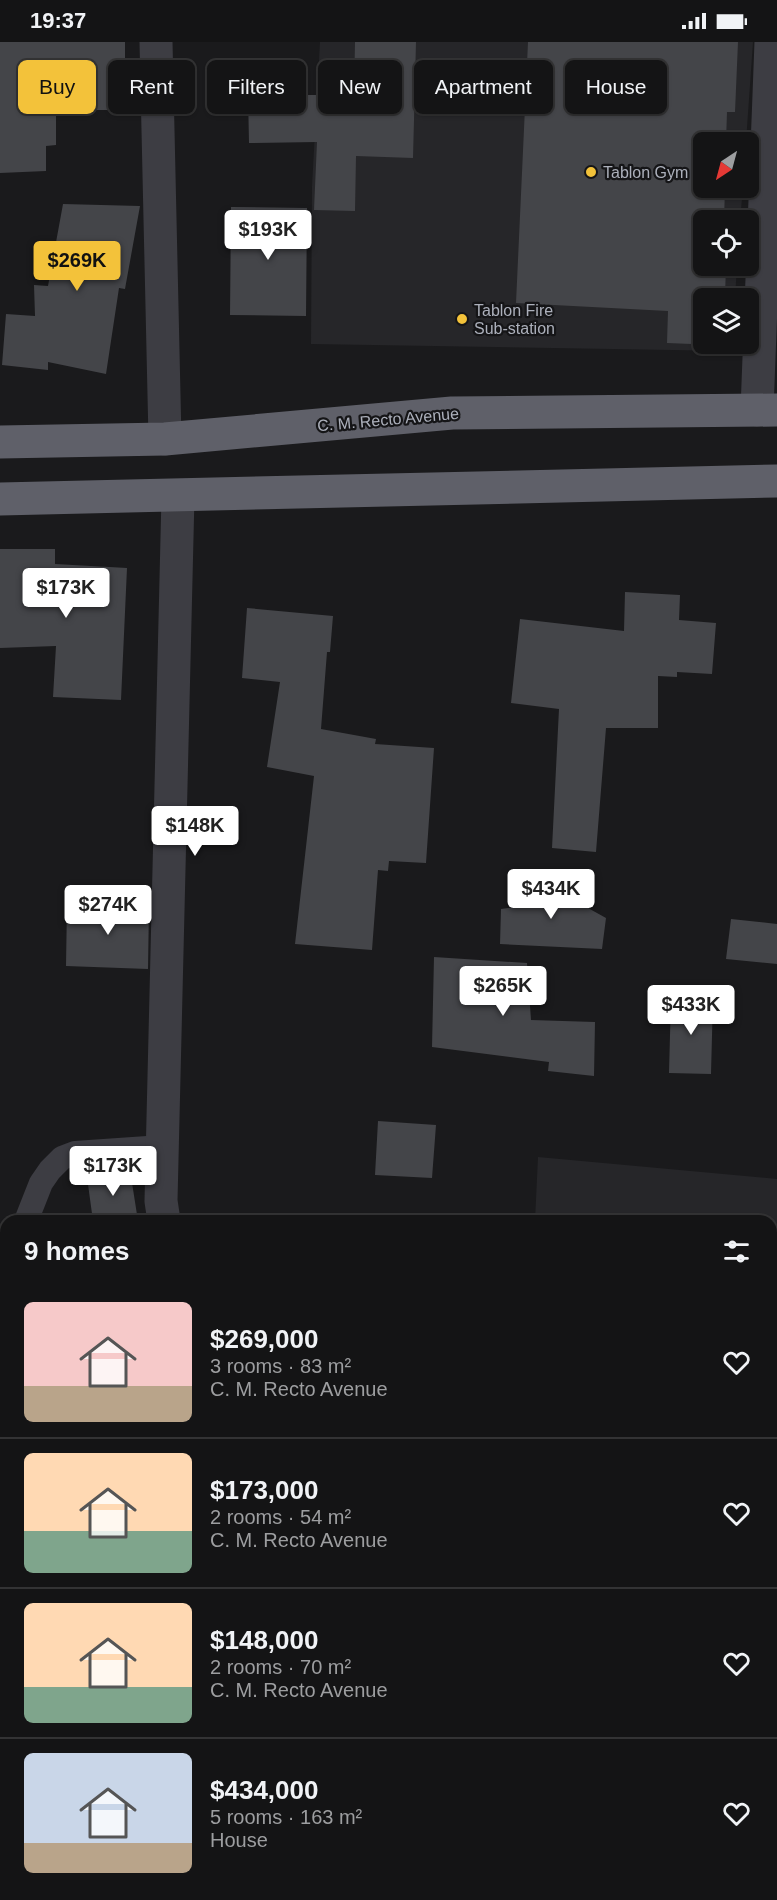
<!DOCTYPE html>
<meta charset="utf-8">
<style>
:root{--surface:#141415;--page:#212122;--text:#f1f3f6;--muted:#9d9ea0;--line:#333334;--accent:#f3c23a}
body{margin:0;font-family:Arial,sans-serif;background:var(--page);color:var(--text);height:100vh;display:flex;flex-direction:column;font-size:22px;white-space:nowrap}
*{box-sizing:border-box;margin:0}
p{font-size:20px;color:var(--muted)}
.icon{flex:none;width:33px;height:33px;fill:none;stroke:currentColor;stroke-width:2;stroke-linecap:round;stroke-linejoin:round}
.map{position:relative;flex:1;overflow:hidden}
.drawer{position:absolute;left:0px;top:1173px;width:777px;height:686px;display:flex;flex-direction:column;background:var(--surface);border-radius:18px 18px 0 0;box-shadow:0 2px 4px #0004,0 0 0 2px var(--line)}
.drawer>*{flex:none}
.hud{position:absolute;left:18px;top:18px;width:741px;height:54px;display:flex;gap:12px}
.needle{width:39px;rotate:216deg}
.fabs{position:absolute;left:693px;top:90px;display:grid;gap:12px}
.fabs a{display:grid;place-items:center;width:66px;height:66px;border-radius:9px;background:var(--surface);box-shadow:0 2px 4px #0004,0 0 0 2px var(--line);font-size:30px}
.price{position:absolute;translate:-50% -51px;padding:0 14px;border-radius:6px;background:#fff;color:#222;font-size:20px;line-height:39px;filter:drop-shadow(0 2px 3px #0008)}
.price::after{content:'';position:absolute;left:50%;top:36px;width:18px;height:14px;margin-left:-9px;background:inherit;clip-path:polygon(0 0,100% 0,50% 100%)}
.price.current{background:var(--accent);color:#111}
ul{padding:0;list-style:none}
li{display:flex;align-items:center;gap:18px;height:150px;padding:0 24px}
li+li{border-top:2px solid var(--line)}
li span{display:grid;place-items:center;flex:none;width:168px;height:120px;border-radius:9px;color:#555}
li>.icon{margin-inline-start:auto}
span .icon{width:72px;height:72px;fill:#fffc;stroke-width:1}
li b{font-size:26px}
h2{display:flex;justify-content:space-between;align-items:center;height:72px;padding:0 24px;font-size:26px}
.tag{padding:0 21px;border-radius:9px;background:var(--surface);box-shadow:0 2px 4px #0004,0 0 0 2px var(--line);font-size:21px;line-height:54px}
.tag.current{background:var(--accent);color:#111}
.status{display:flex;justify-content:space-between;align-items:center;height:42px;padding:0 30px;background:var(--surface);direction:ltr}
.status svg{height:16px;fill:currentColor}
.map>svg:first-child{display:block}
.built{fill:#262629}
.building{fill:#444549}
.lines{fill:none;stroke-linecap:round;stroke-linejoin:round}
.service{stroke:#3d3d43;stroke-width:24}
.minor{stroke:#3d3d43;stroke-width:33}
.trunk{stroke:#5f6069;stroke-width:33}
.poi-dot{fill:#f3c23a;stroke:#151517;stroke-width:2}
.labels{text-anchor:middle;stroke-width:4.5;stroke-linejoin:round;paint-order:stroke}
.poi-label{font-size:16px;fill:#acb0bb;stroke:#151517;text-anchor:start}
.street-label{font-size:16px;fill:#acb0bb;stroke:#151517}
</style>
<div class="status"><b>19:37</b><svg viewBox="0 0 49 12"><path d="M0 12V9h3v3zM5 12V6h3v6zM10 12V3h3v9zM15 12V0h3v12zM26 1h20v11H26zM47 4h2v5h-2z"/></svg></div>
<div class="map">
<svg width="777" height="1858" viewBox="0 0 777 1858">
<rect width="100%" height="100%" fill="#1a1a1c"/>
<!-- built -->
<path class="built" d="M320 0H753L746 100H704V146H743L740 178H704V224H737L735 256H704V302H732L731 309 311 302 312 144Z
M538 1115 777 1137V1524L771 1523V1179H535Z"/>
<!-- building -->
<path class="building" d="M0 0H125V28H138L139 68H56V103L46 104V129L0 131Z
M355 0H416L413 116 356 114 355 169 314 168 317 100 249 101 248 53H354Z
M528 0H738L735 70H727L726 100H704V146H725L724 178H704V224H726L725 254 730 255V256H704V302H741V304L667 301 668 269 516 261Z
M63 162 140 164 125 247 119 246 106 332 48 320V328L2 323 6 272 35 274 34 243 48 244Z
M231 165 307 166 306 274 230 273Z
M0 507H55V522L127 526 121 658 53 655 56 604 0 606Z
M625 550 680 553 679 578 716 581 712 632 677 630V635L658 634V686H606L596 810 552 806 559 667 511 661 520 577 624 589Z
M247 566 333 574 330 610H327L321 687 376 697 375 702 434 706 426 821 389 819 388 829 378 828 372 908 295 902 314 734 267 725 280 640 242 636Z
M525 831 606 876 602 907 500 902 501 867 522 864Z
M67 862 149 865 148 927 66 924Z
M731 877 777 882V922L726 917Z
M434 915 527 921 531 978 595 980 594 1034 548 1029 549 1020 432 1005Z
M671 956H713L711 1032 669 1031Z
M378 1079 436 1083 432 1136 375 1133Z
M130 1128 138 1179H93L87 1135Z"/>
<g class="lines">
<!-- service -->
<path class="service" d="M26 1179 41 1141 50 1128 62 1116 75 1111 162 1105"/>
<!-- minor -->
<path class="minor" d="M156 0 165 397
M757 368 771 0
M164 1179 161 1159 178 454
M771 1533 777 1534
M302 1858 303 1852"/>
<!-- trunk -->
<path class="trunk" d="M0 400 165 397 452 371 777 368
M0 457 777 439"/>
</g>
<!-- markers -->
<g class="poi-dot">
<circle cx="591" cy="130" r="6"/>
<circle cx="462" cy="277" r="6"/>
</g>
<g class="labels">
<!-- poi labels -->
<g class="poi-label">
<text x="603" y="136">Tablon Gym</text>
<text x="474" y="274">Tablon Fire<tspan x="474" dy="18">Sub-station</tspan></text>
</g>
<!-- street labels -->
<g class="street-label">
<text transform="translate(388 377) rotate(-5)" y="6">C. M. Recto Avenue</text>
</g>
</g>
</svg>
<div class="fabs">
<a><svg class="needle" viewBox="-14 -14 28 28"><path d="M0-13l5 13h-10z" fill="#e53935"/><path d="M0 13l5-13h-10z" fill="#9d9ea0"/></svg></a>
<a><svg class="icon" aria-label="locate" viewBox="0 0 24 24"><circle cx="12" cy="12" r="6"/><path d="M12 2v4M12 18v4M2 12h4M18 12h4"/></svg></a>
<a><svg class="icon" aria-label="layers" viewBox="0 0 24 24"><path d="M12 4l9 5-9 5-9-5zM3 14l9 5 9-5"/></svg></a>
</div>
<b class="price" style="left:268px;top:219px">$193K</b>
<b class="price current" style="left:77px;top:250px">$269K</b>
<b class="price" style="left:66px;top:577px">$173K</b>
<b class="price" style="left:195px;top:815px">$148K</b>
<b class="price" style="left:551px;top:878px">$434K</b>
<b class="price" style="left:108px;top:894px">$274K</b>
<b class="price" style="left:503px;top:975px">$265K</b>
<b class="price" style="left:691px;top:994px">$433K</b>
<b class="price" style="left:113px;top:1155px">$173K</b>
<div class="hud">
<a class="tag current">Buy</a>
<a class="tag">Rent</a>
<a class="tag">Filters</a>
<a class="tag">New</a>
<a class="tag">Apartment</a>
<a class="tag">House</a>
</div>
<section class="drawer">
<h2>9 homes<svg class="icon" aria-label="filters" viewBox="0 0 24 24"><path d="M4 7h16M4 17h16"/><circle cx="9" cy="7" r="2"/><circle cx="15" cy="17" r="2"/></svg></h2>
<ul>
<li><span style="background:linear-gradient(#f6c9c9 70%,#b9a48a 0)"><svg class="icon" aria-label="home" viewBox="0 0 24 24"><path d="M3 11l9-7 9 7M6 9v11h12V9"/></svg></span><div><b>$269,000</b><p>3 rooms · 83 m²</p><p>C. M. Recto Avenue</p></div><svg class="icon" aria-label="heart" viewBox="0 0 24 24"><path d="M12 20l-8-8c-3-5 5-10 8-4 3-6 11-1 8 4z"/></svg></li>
<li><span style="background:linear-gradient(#ffd9b3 65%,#7fa58c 0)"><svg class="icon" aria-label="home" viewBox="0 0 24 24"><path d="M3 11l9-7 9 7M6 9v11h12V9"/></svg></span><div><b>$173,000</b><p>2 rooms · 54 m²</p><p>C. M. Recto Avenue</p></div><svg class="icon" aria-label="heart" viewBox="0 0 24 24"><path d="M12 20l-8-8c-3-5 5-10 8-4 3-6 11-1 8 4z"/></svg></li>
<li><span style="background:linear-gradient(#ffd9b3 70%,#7fa58c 0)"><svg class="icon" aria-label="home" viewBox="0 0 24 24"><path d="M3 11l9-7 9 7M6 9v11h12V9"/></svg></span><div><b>$148,000</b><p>2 rooms · 70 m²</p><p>C. M. Recto Avenue</p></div><svg class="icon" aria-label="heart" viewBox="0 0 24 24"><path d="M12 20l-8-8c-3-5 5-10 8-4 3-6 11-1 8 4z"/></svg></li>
<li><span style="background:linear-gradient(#c9d6e8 75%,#b9a48a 0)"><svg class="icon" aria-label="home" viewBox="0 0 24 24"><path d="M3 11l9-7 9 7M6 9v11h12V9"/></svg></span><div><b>$434,000</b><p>5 rooms · 163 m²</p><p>House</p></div><svg class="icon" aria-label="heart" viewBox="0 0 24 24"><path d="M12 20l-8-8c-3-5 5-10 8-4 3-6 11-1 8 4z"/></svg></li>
</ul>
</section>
</div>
